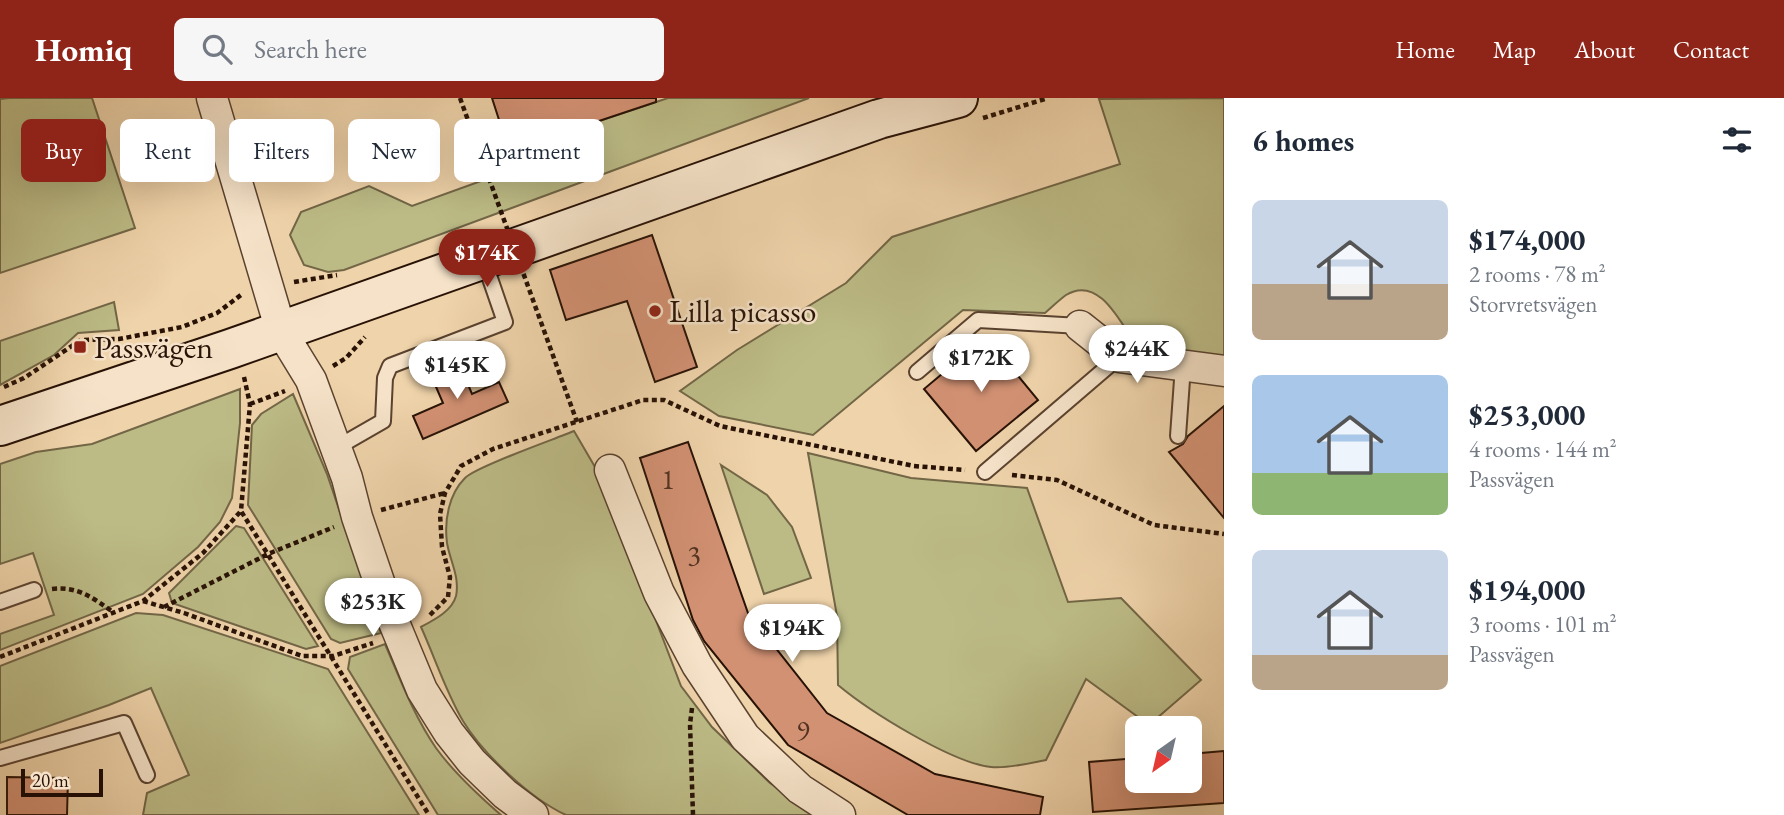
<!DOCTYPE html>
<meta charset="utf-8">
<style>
:root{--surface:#fff;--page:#f6f6f7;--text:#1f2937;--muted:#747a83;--accent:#8f2418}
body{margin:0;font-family:"EB Garamond",serif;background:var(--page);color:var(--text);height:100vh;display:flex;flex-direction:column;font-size:26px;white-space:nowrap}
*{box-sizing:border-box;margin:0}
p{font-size:23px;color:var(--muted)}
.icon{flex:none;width:38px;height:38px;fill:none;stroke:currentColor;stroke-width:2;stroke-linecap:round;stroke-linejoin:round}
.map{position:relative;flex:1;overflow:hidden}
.panel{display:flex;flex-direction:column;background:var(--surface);width:560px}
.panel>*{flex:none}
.hud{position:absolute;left:21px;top:21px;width:665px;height:63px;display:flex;gap:14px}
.needle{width:46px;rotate:214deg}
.buttons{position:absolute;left:1125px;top:618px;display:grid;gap:14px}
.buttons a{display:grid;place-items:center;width:77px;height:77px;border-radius:10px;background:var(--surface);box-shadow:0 7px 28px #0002;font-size:35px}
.scale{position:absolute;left:21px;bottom:18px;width:82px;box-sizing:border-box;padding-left:7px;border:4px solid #281206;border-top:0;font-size:19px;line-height:24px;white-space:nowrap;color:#281206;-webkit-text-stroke:5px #f5e2c8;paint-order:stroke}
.price{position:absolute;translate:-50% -60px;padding:0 16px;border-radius:24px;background:#fff;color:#222;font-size:23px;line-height:46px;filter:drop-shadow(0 2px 4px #0008)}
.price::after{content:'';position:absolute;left:50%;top:42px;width:21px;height:16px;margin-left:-10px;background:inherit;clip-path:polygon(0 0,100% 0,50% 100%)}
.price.current{background:var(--accent);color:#fff}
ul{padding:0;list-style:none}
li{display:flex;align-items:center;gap:21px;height:175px;padding:0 28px}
li span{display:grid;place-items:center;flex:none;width:196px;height:140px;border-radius:10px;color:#555}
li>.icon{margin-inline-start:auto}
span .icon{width:84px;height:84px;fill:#fffc;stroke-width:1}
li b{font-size:30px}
h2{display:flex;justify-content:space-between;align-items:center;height:84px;padding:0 28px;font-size:30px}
.tag{padding:0 24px;border-radius:10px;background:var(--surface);box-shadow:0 7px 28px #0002;font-size:24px;line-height:63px}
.tag.current{background:var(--accent);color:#fff}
header{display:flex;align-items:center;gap:42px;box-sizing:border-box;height:98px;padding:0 35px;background:var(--accent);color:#fff}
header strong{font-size:33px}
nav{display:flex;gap:38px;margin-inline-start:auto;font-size:24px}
.search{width:490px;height:63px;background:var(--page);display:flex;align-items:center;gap:18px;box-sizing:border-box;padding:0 24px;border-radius:10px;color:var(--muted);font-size:26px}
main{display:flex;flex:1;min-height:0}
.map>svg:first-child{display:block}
.green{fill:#bcbb86;stroke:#726646;stroke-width:2}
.building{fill:#d29173;stroke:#281206;stroke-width:2}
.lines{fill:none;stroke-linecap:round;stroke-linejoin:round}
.lane-casing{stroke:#5a422f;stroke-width:18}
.street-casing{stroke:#5a422f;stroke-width:33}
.secondary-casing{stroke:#281206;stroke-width:42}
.path{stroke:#281206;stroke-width:4.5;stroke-dasharray:5 3.5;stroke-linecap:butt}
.lane{stroke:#f5e2c8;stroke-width:14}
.street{stroke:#f5e2c8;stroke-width:30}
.secondary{stroke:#f5e2c8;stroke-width:38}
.path-bridge{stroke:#281206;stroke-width:4.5;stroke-dasharray:5 3.5;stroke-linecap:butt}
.poi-dot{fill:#8f2418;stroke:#f5e2c8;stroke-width:2.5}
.labels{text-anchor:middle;stroke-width:5;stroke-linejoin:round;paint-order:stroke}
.number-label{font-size:28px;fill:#523221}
.poi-label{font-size:32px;fill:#281206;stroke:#f5e2c8;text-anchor:start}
</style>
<header>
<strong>Homiq</strong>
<div class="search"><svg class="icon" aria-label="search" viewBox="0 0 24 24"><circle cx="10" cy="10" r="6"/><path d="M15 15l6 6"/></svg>Search here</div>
<nav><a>Home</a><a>Map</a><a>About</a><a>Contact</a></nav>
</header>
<main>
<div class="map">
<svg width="1224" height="717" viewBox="0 0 1224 717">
<rect width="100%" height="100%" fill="#efd3aa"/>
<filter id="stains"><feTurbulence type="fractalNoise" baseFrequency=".00286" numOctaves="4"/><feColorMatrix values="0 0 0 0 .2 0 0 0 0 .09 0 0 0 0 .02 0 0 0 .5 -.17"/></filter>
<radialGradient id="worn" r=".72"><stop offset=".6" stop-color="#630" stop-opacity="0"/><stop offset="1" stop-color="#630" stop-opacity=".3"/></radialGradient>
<!-- green -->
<path class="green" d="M9 0H92L135 130 0 175V1Z
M668 0H809L344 172 328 174 304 167 290 137 301 114 369 88 412 108 506 74 509 53Z
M1224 0V260L1138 250C1122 228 1100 176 1066 197 1059 202 1052 209 1045 215L963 212 813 337 719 318 680 293 737 252 846 185 892 139 1120 66 1099 1Z
M114 204 119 232 78 235 54 257 0 287V243Z
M240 291V325L232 400 220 424 198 449 143 496 0 552V536L54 517 33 455 0 466V366L36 354 92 346Z
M293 296 327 376 381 535 340 545 331 541 248 407 252 327 261 316Z
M574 333 602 381 681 588 712 629 770 685 818 717H566C531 701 483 656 463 623 446 594 435 560 421 529 434 522 452 513 456 498 460 479 450 463 447 445 444 422 449 396 465 380 475 369 555 341 574 333Z
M808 355 911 380 1027 390 1068 504 1121 500 1201 582 1149 627 1086 581 1046 662C1029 665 1008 671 991 669 952 665 869 613 838 587L837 518Z
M721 367 767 397 792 429 811 480 764 496Z
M236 428 244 430 318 548 306 551 172 505 169 495Z
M136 515 163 517 328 571 419 717H143L147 695 189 677 151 590 109 607 0 645V568Z
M385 546C400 581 414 618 436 650 454 675 478 697 501 717H438L348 571 350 559Z"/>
<!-- building -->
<path class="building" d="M492 0H656V4L509 53Z
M652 137 697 269 655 284 627 203 566 222 550 172Z
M986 239 1038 302 976 353 924 291Z
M458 263 472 296 499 284 508 304 423 341 413 318 443 305 430 275Z
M1224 308V420L1169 354 1183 346 1188 338Z
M688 344 748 515 827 615 935 676 1043 699 1040 717H908L788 647 704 543 693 522 640 360Z
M1224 653V705L1093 714 1089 664 1138 660V682H1190V656Z
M7 679 68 680 67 717H7Z"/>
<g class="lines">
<!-- lane casing -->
<g class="lane-casing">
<path id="lane" d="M917 274 978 222 1080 228
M1178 338 1183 268
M336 350 383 323 385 280 390 268 505 224 484 163
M985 374 1119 259
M0 504 34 492
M0 660 124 625 147 677"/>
</g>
<!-- street casing -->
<g class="street-casing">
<path id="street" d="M212 0 281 233 311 282 347 380 357 419 388 510 422 592 449 635 472 664 505 696 533 717
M1080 228 1119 259 1224 273
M610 372 659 495 697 567 745 639 800 691 840 717"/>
</g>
<!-- secondary casing -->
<g class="secondary-casing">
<path id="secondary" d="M0 328 230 251 879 21 958 0"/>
</g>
<!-- path -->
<path class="path" d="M983 20 1048 0
M294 184 337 177
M333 268 346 260 365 239
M244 279 250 306 241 413 429 717
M4 289 24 280 81 242 119 241 182 229 217 215 241 197
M250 306 285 293
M1012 377 1057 382 1154 427 1224 436
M381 412 445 395
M52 491C78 488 93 500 113 514
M143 503 184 515 302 558H333L373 545
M164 509 268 456 334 429
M430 517 448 499 450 479 442 449 440 416 445 395 461 368 493 351 643 302H664L720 328 914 368 965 372
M0 559 143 503 203 455 241 413
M692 610 690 626 693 717"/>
<!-- lane -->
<use href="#lane" class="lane"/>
<!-- street -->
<use href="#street" class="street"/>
<!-- secondary -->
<use href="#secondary" class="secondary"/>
<!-- path-bridge -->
<path class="path-bridge" d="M460 0 577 324"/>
</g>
<!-- markers -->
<g class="poi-dot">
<circle cx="655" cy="213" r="7"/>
<rect x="73" y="242" width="14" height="14" rx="3.5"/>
</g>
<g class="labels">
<!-- number labels -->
<g class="number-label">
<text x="668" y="391">1</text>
<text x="694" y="467">3</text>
<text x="803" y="642">9</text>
</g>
<!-- poi labels -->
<g class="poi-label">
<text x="669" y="224">Lilla picasso</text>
<text x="94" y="260">Passvägen</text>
</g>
</g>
<rect width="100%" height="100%" filter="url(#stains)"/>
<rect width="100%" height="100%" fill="url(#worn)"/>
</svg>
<div class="buttons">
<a><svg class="needle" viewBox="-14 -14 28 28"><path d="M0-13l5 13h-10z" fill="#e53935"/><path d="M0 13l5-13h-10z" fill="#747a83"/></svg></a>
</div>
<div class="scale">20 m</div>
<b class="price current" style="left:487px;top:191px">$174K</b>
<b class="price" style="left:1137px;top:287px">$244K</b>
<b class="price" style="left:981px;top:296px">$172K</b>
<b class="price" style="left:457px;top:303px">$145K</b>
<b class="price" style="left:373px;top:540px">$253K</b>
<b class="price" style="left:792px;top:566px">$194K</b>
<div class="hud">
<a class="tag current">Buy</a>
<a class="tag">Rent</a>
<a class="tag">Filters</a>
<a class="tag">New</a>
<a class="tag">Apartment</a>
</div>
</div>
<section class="panel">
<h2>6 homes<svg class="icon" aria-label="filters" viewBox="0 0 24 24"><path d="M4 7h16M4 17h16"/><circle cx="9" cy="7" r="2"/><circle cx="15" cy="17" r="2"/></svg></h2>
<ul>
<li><span style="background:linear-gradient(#c9d6e8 60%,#b9a48a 0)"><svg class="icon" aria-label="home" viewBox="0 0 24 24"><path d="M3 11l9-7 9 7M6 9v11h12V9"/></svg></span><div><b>$174,000</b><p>2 rooms · 78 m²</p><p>Storvretsvägen</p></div></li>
<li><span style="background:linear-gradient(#a9c7e8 70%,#8fb573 0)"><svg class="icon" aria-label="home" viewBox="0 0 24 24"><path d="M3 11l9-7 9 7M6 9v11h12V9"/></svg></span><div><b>$253,000</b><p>4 rooms · 144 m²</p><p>Passvägen</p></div></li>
<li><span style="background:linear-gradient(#c9d6e8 75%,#b9a48a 0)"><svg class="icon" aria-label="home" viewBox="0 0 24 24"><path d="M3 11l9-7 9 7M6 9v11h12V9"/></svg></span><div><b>$194,000</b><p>3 rooms · 101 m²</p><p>Passvägen</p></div></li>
</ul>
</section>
</main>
